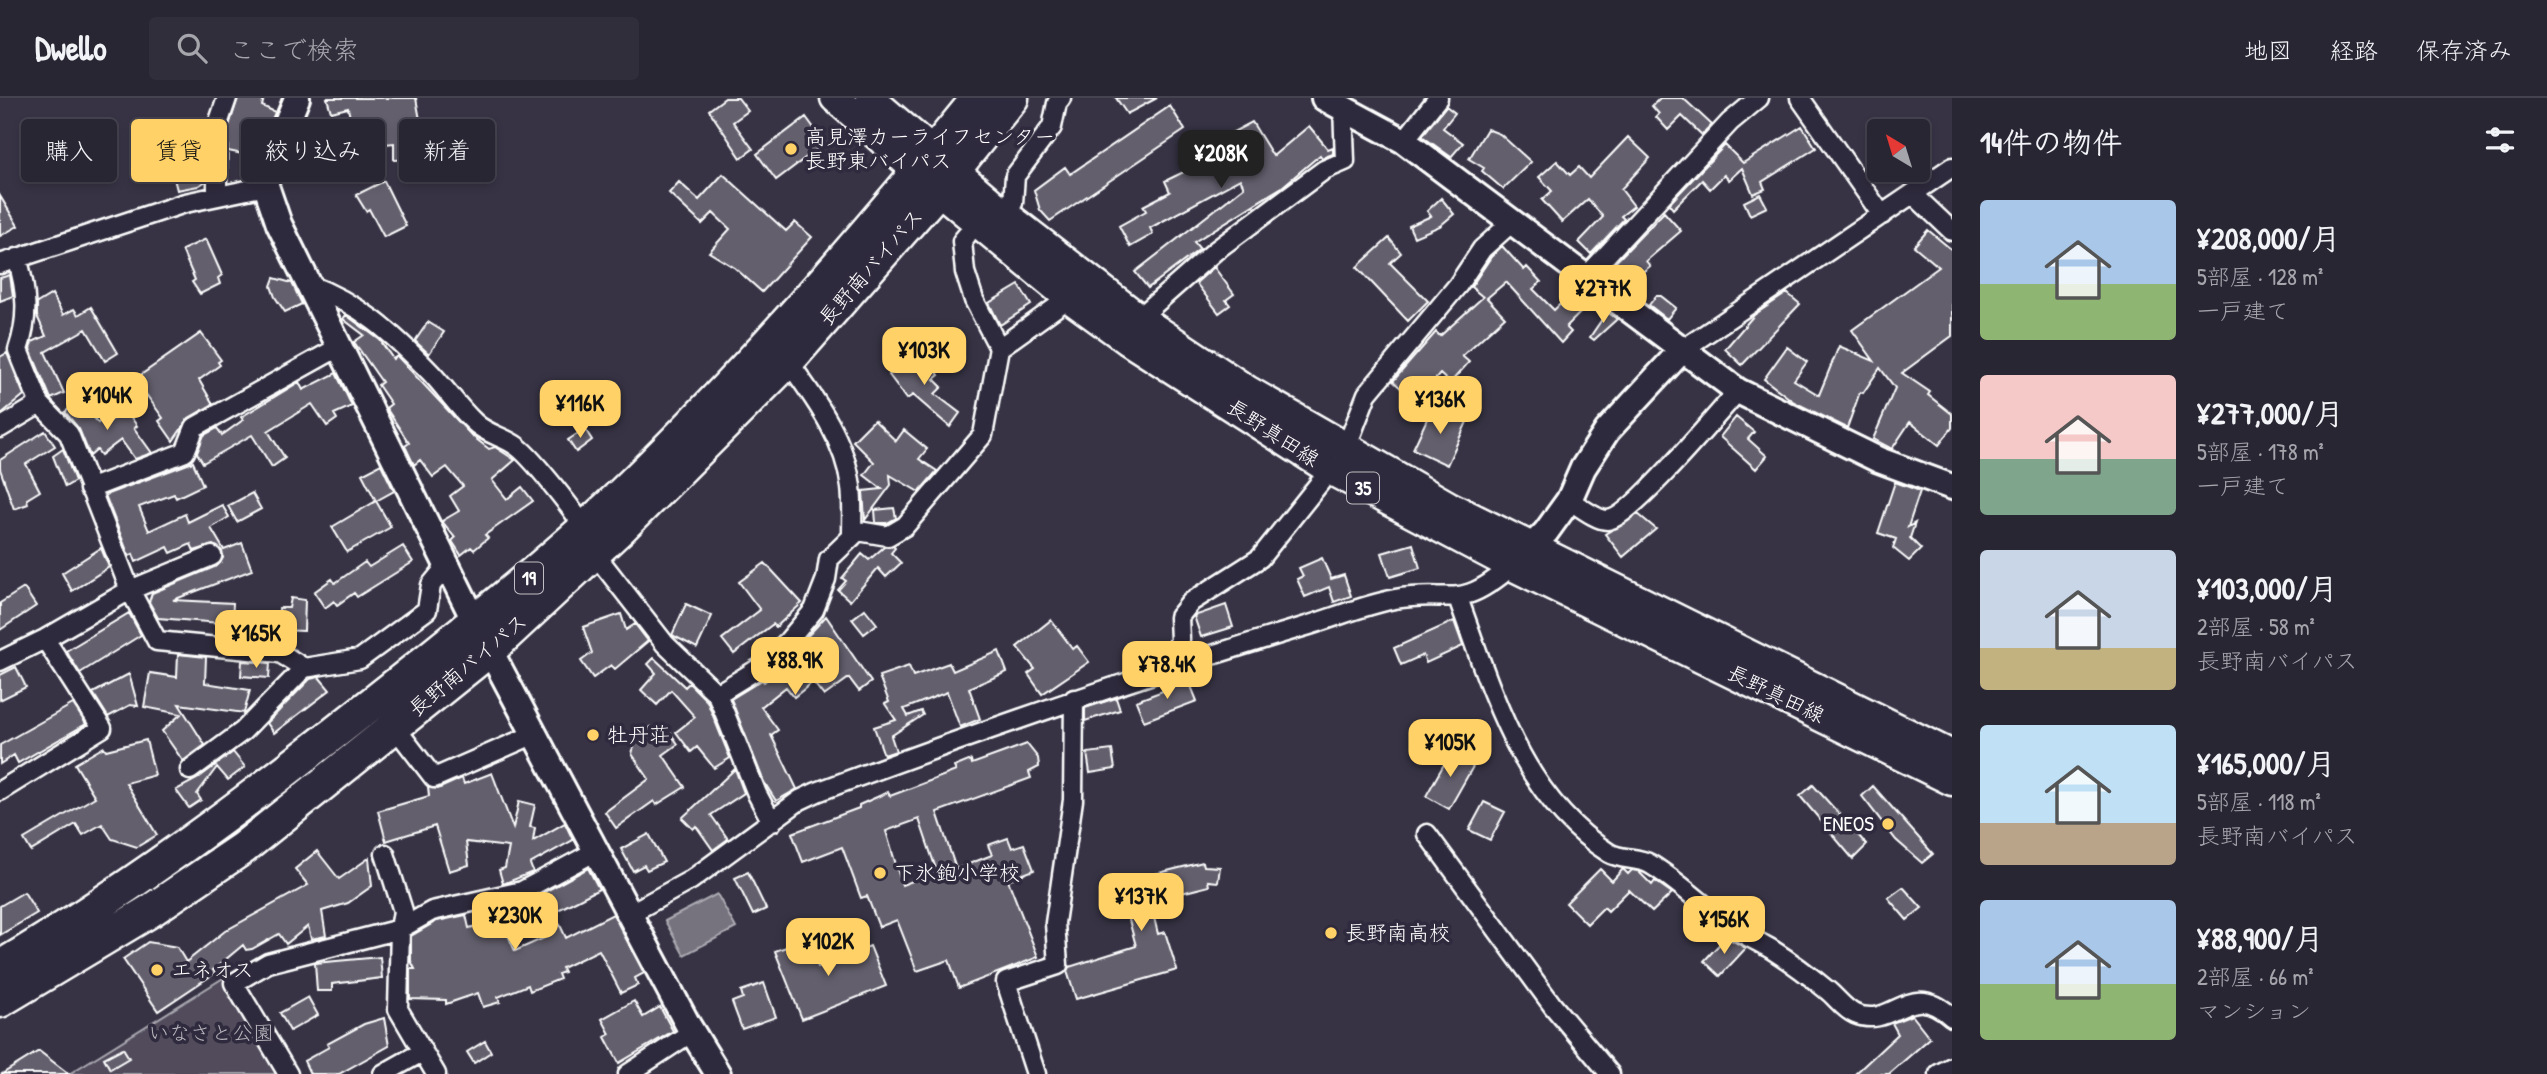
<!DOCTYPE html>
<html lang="ja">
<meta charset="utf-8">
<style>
:root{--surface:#292634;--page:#312e3c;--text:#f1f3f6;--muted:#a5a5ac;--line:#45434f;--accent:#ffd166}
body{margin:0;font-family:"Patrick Hand","Klee One",sans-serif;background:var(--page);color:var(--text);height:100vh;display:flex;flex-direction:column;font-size:26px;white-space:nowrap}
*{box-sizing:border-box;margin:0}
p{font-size:23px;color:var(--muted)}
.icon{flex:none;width:38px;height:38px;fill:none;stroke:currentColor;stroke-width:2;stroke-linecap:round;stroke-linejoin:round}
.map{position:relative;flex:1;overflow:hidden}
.sheet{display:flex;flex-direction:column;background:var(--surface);width:595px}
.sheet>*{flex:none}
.banner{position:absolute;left:21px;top:21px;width:665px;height:63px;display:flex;gap:14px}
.needle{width:46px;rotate:322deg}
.buttons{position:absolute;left:1867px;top:21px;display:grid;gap:14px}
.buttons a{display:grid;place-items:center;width:63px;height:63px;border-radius:7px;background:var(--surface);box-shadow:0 4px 10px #0003,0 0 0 2px var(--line);font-size:35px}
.price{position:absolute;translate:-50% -60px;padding:0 16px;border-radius:14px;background:var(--accent);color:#111;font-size:23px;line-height:46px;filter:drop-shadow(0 2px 4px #0008)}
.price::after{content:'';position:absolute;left:50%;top:42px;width:21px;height:16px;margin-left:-10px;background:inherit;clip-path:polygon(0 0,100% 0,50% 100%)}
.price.active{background:#222;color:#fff}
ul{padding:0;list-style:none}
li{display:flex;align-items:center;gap:21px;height:175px;padding:0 28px}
li span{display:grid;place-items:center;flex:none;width:196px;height:140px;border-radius:7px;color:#555}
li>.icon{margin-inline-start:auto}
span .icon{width:84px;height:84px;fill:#fffc;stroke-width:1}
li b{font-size:30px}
h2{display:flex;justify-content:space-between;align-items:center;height:84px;padding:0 28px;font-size:30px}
.chip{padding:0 24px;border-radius:7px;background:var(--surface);box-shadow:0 4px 10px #0003,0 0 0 2px var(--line);font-size:24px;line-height:63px}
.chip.active{background:var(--accent);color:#111}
header{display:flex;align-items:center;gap:42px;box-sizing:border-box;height:98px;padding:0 35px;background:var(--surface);border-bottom:2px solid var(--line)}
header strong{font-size:33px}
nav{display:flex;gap:38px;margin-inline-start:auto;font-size:24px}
.search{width:490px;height:63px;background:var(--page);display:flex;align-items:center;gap:18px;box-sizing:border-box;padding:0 24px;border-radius:7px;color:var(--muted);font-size:26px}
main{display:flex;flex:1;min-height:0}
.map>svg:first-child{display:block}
.green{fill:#514c5c;stroke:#a8a6ae;stroke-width:2}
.water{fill:#76737f;stroke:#adabb2;stroke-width:2}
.building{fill:#635f6d;stroke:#fff;stroke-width:2;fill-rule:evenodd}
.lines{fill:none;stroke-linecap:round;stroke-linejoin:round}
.street-casing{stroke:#fff;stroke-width:23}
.secondary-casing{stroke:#fff;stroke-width:30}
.primary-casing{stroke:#fff;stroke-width:33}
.highway-casing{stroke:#fff;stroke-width:37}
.street{stroke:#2f2a3d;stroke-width:18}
.secondary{stroke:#2f2a3d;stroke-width:24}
.primary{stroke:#2f2a3d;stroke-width:28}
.highway{stroke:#2f2a3d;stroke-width:32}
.poi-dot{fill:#ffd166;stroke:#2f2a3d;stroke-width:2.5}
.labels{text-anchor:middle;stroke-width:7;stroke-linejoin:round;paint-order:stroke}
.shield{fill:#2f2a3d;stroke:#c1bfc5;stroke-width:2}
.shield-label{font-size:19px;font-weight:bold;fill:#fff}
.poi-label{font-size:21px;fill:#fff;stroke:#2f2a3d;text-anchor:start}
.street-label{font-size:21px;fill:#fff;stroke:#2f2a3d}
.park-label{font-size:21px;fill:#b9b7be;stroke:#2f2a3d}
</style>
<header>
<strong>Dwello</strong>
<div class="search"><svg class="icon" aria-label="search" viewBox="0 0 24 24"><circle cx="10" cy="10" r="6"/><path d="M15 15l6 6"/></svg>ここで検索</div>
<nav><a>地図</a><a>経路</a><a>保存済み</a></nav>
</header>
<main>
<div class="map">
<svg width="1952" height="976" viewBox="0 0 1952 976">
<rect width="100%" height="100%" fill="#373345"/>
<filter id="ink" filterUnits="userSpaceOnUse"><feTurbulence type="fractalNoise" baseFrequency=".0143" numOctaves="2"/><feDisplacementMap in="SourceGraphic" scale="14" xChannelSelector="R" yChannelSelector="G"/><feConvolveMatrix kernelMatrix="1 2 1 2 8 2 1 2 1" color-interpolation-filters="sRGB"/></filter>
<g filter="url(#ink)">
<!-- green -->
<path class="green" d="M225 879 282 976H69Z"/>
<!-- water -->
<path class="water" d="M717 796 736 830 684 857 665 823Z"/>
<!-- building -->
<path class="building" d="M238 0H264L262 8 275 14 257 59 228 53V31Z
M327 0H416L425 49 450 51V59L394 62V45L356 49 348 10 331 14Z
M725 0H738L748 13 733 24 753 51 741 60 709 12Z
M1116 0H1157L1127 16Z
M1660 0H1683L1712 27 1702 37 1682 18 1668 32 1656 19 1659 16 1652 8Z
M1170 8 1185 32 1050 123 1040 112 1034 92 1065 69 1070 76Z
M1446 8 1455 15 1443 30 1463 45 1451 59 1422 38Z
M806 19 825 45 776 82 757 56Z
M1252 24 1273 58 1309 28 1328 51 1333 49V56L1322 60 1320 57 1282 89 1194 144 1200 151 1148 190 1135 174 1244 89 1240 81 1150 130 1153 136 1130 149 1119 128 1146 113 1143 108 1170 94 1165 83 1194 69 1188 58Z
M1802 28 1816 50 1762 84 1765 91 1753 96 1742 70 1729 82 1724 77 1710 91 1702 82 1673 111 1669 106 1725 47 1743 65Z
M1487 31 1500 36 1531 64 1503 91 1482 73 1484 70 1469 61Z
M1628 39 1650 60 1621 91 1634 108 1621 118 1624 121 1591 156 1579 144 1603 119 1588 101 1562 124 1542 102 1552 93 1539 79 1557 63 1570 77 1579 69 1589 80Z
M204 62 206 83 198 88 177 92 172 73 175 69 180 65Z
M723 76 786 133 795 124 812 139 762 194 735 170 709 154 730 131 713 115 702 126 669 95 679 84 699 102Z
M384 83 406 128 384 139 369 111 366 113 356 97Z
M1760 96 1767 109 1750 117 1744 104Z
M0 98 18 128 0 138Z
M1441 100 1454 116 1440 128 1414 139 1409 128 1431 118 1427 113Z
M1664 114 1681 133 1646 163 1650 168 1624 189 1605 175Z
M1928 132 1952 152V238L1902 275 1930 294 1928 297 1952 316V330L1939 347 1910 324 1892 351 1873 341 1895 290 1880 270 1863 295 1860 294 1847 330 1794 304 1764 281 1787 249 1807 264 1794 282 1819 297 1839 248 1874 263 1852 232 1939 169 1914 148Z
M1389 140 1401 155 1390 165 1428 203 1408 223 1357 169Z
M206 141 222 177 218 180 220 186 200 196 192 184 195 182 182 152Z
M1502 148 1524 172 1527 169 1541 184 1533 191 1554 212 1575 192 1589 206 1566 229 1571 234 1561 245 1506 184 1487 200 1505 219 1462 258 1469 264 1450 285 1440 276 1416 304 1393 283 1436 234 1440 238 1483 199 1471 189 1491 159Z
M1214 169 1234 196 1226 202 1230 207 1219 215 1196 185Z
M10 177 13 198 0 203V180Z
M274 180 292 185 302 206 285 214 275 199 271 188Z
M1019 187 1031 207 1000 227 989 205Z
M1787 195 1800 206 1742 267 1725 251 1754 217Z
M52 196 63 217 74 211 78 217 91 209 118 255 105 263 86 231 45 254 64 295 51 301 30 251 32 244 46 238 37 218V205Z
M1656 198H1661L1676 210 1667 221 1649 207Z
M1607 214 1617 221 1594 242 1590 239Z
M346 217 380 242 393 261 397 258 471 337 489 351 495 349 515 362 492 382 507 401 522 389 533 403 485 437 488 440 474 452 471 449 461 457 452 443 455 440 442 423 459 413 450 398 463 388 447 369 433 379 420 362 414 367 405 348 409 345 386 310 391 306 378 287 382 284 354 244 364 237 343 221Z
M428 224 444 234 429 256 415 243Z
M201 235 221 262 218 264 220 267 199 282 213 306 189 320 173 343 159 323 163 320 135 281Z
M921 253 939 277 934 281 942 289 935 296 960 315 950 329 913 297 907 301 889 277Z
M7 255 24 297 0 317V259Z
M336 275 352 308 334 316 337 321 327 328 312 306 268 333 285 360 272 369 252 337 203 365 197 355 204 337 217 330 222 337 243 322 241 319 299 284 303 292Z
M81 302 98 325 101 322 104 327 126 312 137 328 134 330 152 355 135 361 121 342 101 357 97 352 90 358 79 331 65 314Z
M1433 308 1467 324 1447 367 1413 351Z
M1736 319 1754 334 1748 341 1767 358 1756 371 1720 339Z
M874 322 896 343 904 332 927 351 919 361 937 373 919 394 890 377 891 387 865 422 863 393 882 391 864 377 874 364 853 343Z
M585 331 592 342 576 354 568 342Z
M45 333 55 348 26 366 40 393 27 401 28 406 14 411 0 371V362Z
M63 351 75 383 65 389 53 358Z
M193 364 203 387 176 400 174 396 139 409 149 433 185 416 188 424 222 407 229 419 211 430 224 452 242 445 252 472 173 502 233 505 232 526 158 520 149 504 152 495 217 468 223 460 222 453 213 447 194 453 191 446 171 455 168 449 136 464 133 456 129 458 105 397Z
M381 366 394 393 376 403 362 376Z
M1895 384 1920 393 1908 429 1915 425 1910 440 1921 451 1909 463 1893 450 1896 441 1878 435Z
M252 395 261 411 237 424 228 408Z
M376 403 391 429 347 454 332 429Z
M894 410 896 420 887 425H876L875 412Z
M1638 416 1656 431 1623 459 1605 436Z
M1413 446 1420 470 1390 479 1382 455Z
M403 448 413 464 357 499 354 495 337 507 334 503 325 510 314 494 332 481 335 485 365 464 369 469Z
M893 448 895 450 891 455 901 465 886 479 878 470 850 503 838 492 846 483 842 480 862 456 869 462 884 449Z
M101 450 109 469 72 493 62 475Z
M1322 460 1331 481 1344 477 1351 498 1334 504 1329 489 1305 499 1297 481 1303 478 1299 470Z
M765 465 802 505 776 529 773 526 734 556 722 541 760 512 739 484Z
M24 490 36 508 0 532V505Z
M291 500 305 502 304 533 278 532 279 510H289Z
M686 506 712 518 697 550 672 537Z
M1226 507 1233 529 1201 539 1194 518Z
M865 511 877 526 864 536 852 521Z
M129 515 141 537 80 575 66 553Z
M621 516 626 532 635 526 648 543 615 571 611 567 593 580 581 563 592 555 583 529Z
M826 518 871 584 859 593 849 580 824 598 813 584 794 599 786 589 761 609 778 632 771 637 797 691 776 703 764 684 731 601 762 582 764 584 798 557 794 553Z
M1051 522 1073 551 1077 548 1089 564 1042 596 1028 576 1035 571 1017 549Z
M1454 523 1463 548 1426 565 1423 557 1401 567 1394 550Z
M999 553 1007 574 969 590 980 621 960 629 947 594 904 611 908 618 921 613 923 617 891 638 896 653 884 657 874 629 896 622 885 606 889 604 879 578 909 568 913 578 949 565 953 573Z
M178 556 206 559 205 585 250 592 244 615 179 606 205 647 183 663 162 633 181 616 144 609 150 575 177 579Z
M654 560 685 589 689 585 707 603 730 660 714 670 697 649 691 654 676 634 695 619 671 592 657 607 641 592 656 575 648 566Z
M242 563 270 565 269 580 241 578Z
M16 569 26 589 0 602V577Z
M129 576 138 608 130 607 108 619 93 595Z
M319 579 330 592 274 635 267 625 310 581Z
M1189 583 1197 603 1144 623 1136 603Z
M1116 600 1120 612 1085 623V610Z
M73 606 86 626 18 665 14 657 0 666V647Z
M650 629 661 644 671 636 678 646 663 657 685 689 656 707 654 703 616 730 605 714 649 681 632 656 636 640Z
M146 642 155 677 126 685 157 737 137 749 112 741 102 726 83 737 76 726 31 753 24 741 95 699 75 666 104 649 106 652Z
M1027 646 1038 660 1039 669 1029 674 1031 680 937 714 956 771 992 757 988 747 1008 740 1012 750 1024 746 1034 772 1008 782 1038 859 959 890 949 862 917 873 897 822 879 829 867 798 861 800 842 749 803 764 792 735 859 710V707L888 694 890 698 956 673 954 669 971 662 972 666ZM919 721 937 774 902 787 886 733Z
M1112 652 1115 671 1090 675 1087 655Z
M1452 652 1475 665 1449 711 1426 698Z
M233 654 245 669 228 682 217 669 197 696 201 702 189 710 176 692 197 681Z
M735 671 744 695 711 717 728 741 713 752 696 728 693 731 682 720Z
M492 675 513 730 519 703 535 707 530 729 535 730 533 743 565 725 573 742 530 766 533 774 503 786 499 772 505 770 509 749 466 744 469 767 449 773 435 728 386 743 378 713 429 698 428 689 438 691 462 680 464 686Z
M1813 687 1867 747 1853 761 1800 698Z
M1873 688 1933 756 1922 765 1896 742 1862 698Z
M1484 704 1505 714 1490 742 1469 732Z
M649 736 664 764 647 772 644 767 633 773 621 751Z
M317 753 339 781 369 760 372 788 348 805 322 813 326 838 311 841 308 828 286 846 279 836 252 851 246 852 243 847 213 872 215 875 158 913 123 861 148 844 177 849 186 864 225 833 308 787 295 771Z
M1203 764 1204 768 1220 769 1218 784 1208 783 1209 788 1150 803 1158 836 1165 834 1177 872 1076 901 1067 873 1069 869 1136 848 1119 785Z
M588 770 599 791 554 814 566 840 613 816 644 875 635 880 638 887 621 895 599 852 562 870 564 874 558 876 560 881 530 893 528 887 498 899 500 904 483 909 478 895 446 906V902L410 901V871H415L411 863V838L437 823 466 817 469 830 494 824 496 831 504 828 515 853 544 840 526 804Z
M1600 771 1612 783 1623 771 1628 776 1632 772 1638 773 1652 787 1655 783 1672 795 1652 814 1629 792 1608 813 1604 809 1587 826 1566 805Z
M748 774 766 811 753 817 735 780Z
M1903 789 1922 810 1907 822 1888 800Z
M24 794 37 815 0 837V808Z
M1726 839 1746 850 1720 878 1704 863Z
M797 845 799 851 809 847 818 869 870 848 886 888 802 921 775 853Z
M380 859 382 880 332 886V893H317L315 865Z
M764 885 776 919 742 931 732 904 743 900 741 893Z
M308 899 318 917 290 933 280 915Z
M634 903 643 919 660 909 673 933 619 965 605 939 610 936 602 921Z
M1912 917 1930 940 1889 976H1855L1898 936 1892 925Z
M384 920 389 948 339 976H310L304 963 329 949 327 946 364 926Z
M485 943 491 954 474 965 467 954Z
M123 950 129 960 110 971 104 960Z
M39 953 69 976H2Z"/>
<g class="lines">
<!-- street casing -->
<g class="street-casing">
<path id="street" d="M1800 0 1882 117
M1404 43 1438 0
M1913 96 1952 133
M217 98V29L227 0
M1005 116 1013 105 1015 78 1052 29 1057 5 1061 0
M17 160C27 192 29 220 18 252L40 306 69 336 130 492 157 543 280 555 304 570
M0 166 185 105 266 88
M1586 179 1730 24 1759 0
M307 186C361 206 392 235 431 275 446 291 458 309 474 324 486 336 502 338 515 347 530 356 573 412 584 429
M1139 220 1215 153 1324 72 1345 63 1343 8
M999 250 1069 200
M1682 252 1952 69
M788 263C815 301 845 341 851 389 853 405 852 423 852 439
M0 330 40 306
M1346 350 1367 296 1458 187 1482 151 1511 125
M89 391 185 354 195 329 339 249
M1569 402C1579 408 1596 422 1607 422 1629 422 1719 314 1738 293
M595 456 665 546 717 596 757 696 772 724
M1458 500C1492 593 1521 699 1609 755 1621 762 1638 759 1650 766 1680 784 1705 810 1734 830 1746 838 1759 844 1771 851 1790 863 1809 877 1827 892 1835 898 1845 912 1855 916 1895 932 1908 879 1952 919
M0 563 45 541 130 492 212 458
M1169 569 1180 542 1179 519 1191 504 1260 460 1330 372
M717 596 761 569 788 543 814 512 826 481 829 461 858 433 888 438 905 428 983 337 999 250 974 202 965 174 962 143 967 137
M394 628 434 680 535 636
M190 672 243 633 304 570 360 561 427 512 431 487 449 465
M0 693 102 630 45 541
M1427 736 1553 908 1610 976
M629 816 691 782 800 702 817 694C978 634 1139 578 1303 529 1333 520 1364 507 1395 501 1454 491 1457 515 1512 468
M288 976 234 885 268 865 400 831 403 813 385 756
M383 976 422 954
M436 976 398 911 400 831 432 813 522 793 596 753
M628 976 692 934
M1036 976 1006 884 1058 867 1055 825 1073 702 1074 601
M1939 976 1952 969"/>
</g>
<!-- secondary casing -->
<g class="secondary-casing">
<path id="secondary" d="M297 0 266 76V88L279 126 475 524 688 927 718 976
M1324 0 1404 43 1738 293 1879 362 1952 389
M1520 460 1546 434 1569 402 1583 370 1607 333 1682 252"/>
</g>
<!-- primary casing -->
<g class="primary-casing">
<path id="primary" d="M835 0 938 92 1069 200 1127 242 1330 372 1512 468 1952 683
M870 0 1005 116 1090 182 1139 220 1247 292 1449 408 1952 657"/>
</g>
<!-- highway casing -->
<g class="highway-casing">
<path id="highway" d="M0 869C146 783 281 678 413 573 489 512 565 452 634 384 757 264 870 133 978 0
M0 903 150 813 243 750 491 551 623 428 788 263 938 92 1012 0"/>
</g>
<!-- street -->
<use href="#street" class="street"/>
<!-- secondary -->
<use href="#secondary" class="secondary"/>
<!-- primary -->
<use href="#primary" class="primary"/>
<!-- highway -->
<use href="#highway" class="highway"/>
</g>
</g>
<!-- markers -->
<g class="poi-dot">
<circle cx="791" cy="51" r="7"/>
<circle cx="593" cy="637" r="7"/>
<circle cx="1888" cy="726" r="7"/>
<circle cx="880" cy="775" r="7"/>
<circle cx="1331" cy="835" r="7"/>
<circle cx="157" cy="872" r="7"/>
</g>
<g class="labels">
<!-- shield labels -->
<g class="shield">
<rect x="1347" y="374.5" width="32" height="31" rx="5"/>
<rect x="515" y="464.5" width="28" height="31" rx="5"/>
</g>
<g class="shield-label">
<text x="1363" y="397">35</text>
<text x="529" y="487">19</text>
</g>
<!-- poi labels -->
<g class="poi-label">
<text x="805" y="46">高見澤カーライフセンター<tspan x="805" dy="24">長野東バイパス</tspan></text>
<text x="607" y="644">牡丹荘</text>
<text x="1874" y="733" text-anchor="end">ENEOS</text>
<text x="894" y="782">下氷鉋小学校</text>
<text x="1345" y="842">長野南高校</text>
<text x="171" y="879">エネオス</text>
</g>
<!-- street labels -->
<g class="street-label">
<text transform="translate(871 169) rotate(-49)" y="7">長野南バイパス</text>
<text transform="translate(1273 335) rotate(33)" y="7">長野真田線</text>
<text transform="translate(468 567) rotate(-40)" y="7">長野南バイパス</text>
<text transform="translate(1776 596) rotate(26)" y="7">長野真田線</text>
</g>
<!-- park labels -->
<g class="park-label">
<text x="211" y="942">いなさと公園</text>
</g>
</g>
</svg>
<div class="buttons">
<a><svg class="needle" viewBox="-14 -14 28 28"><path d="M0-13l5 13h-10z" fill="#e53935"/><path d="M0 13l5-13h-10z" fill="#a5a5ac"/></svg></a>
</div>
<b class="price active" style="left:1221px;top:92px">¥208K</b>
<b class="price" style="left:1603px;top:227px">¥277K</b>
<b class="price" style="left:924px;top:289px">¥103K</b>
<b class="price" style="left:107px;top:334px">¥104K</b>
<b class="price" style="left:1440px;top:338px">¥136K</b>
<b class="price" style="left:580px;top:342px">¥116K</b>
<b class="price" style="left:256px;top:572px">¥165K</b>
<b class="price" style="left:795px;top:599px">¥88.9K</b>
<b class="price" style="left:1167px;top:603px">¥78.4K</b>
<b class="price" style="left:1450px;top:681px">¥105K</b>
<b class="price" style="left:1141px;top:835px">¥137K</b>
<b class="price" style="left:515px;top:854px">¥230K</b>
<b class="price" style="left:1724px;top:858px">¥156K</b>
<b class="price" style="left:828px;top:880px">¥102K</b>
<div class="banner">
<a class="chip">購入</a>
<a class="chip active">賃貸</a>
<a class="chip">絞り込み</a>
<a class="chip">新着</a>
</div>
</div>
<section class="sheet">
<h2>14件の物件<svg class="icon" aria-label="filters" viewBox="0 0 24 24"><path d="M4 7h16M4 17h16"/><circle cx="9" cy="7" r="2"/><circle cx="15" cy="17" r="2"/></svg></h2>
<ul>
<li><span style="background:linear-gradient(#a9c7e8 60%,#8fb573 0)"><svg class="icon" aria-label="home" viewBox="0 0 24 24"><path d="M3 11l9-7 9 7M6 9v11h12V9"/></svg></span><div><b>¥208,000/月</b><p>5部屋 · 128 m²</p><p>一戸建て</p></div></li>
<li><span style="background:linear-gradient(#f6c9c9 60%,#7fa58c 0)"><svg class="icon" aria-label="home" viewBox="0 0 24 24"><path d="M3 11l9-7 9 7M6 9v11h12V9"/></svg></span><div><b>¥277,000/月</b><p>5部屋 · 178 m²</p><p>一戸建て</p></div></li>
<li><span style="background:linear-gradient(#c9d6e8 70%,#c2b280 0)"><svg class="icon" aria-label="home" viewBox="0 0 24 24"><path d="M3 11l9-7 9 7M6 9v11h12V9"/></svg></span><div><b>¥103,000/月</b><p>2部屋 · 58 m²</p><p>長野南バイパス</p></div></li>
<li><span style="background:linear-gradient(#bfe0f5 70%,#b9a48a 0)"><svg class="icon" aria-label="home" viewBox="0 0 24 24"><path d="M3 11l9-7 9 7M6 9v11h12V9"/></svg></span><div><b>¥165,000/月</b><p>5部屋 · 118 m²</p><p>長野南バイパス</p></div></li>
<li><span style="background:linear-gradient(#a9c7e8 60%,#8fb573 0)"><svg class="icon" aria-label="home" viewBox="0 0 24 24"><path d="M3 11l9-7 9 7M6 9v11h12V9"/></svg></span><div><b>¥88,900/月</b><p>2部屋 · 66 m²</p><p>マンション</p></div></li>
</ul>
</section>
</main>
